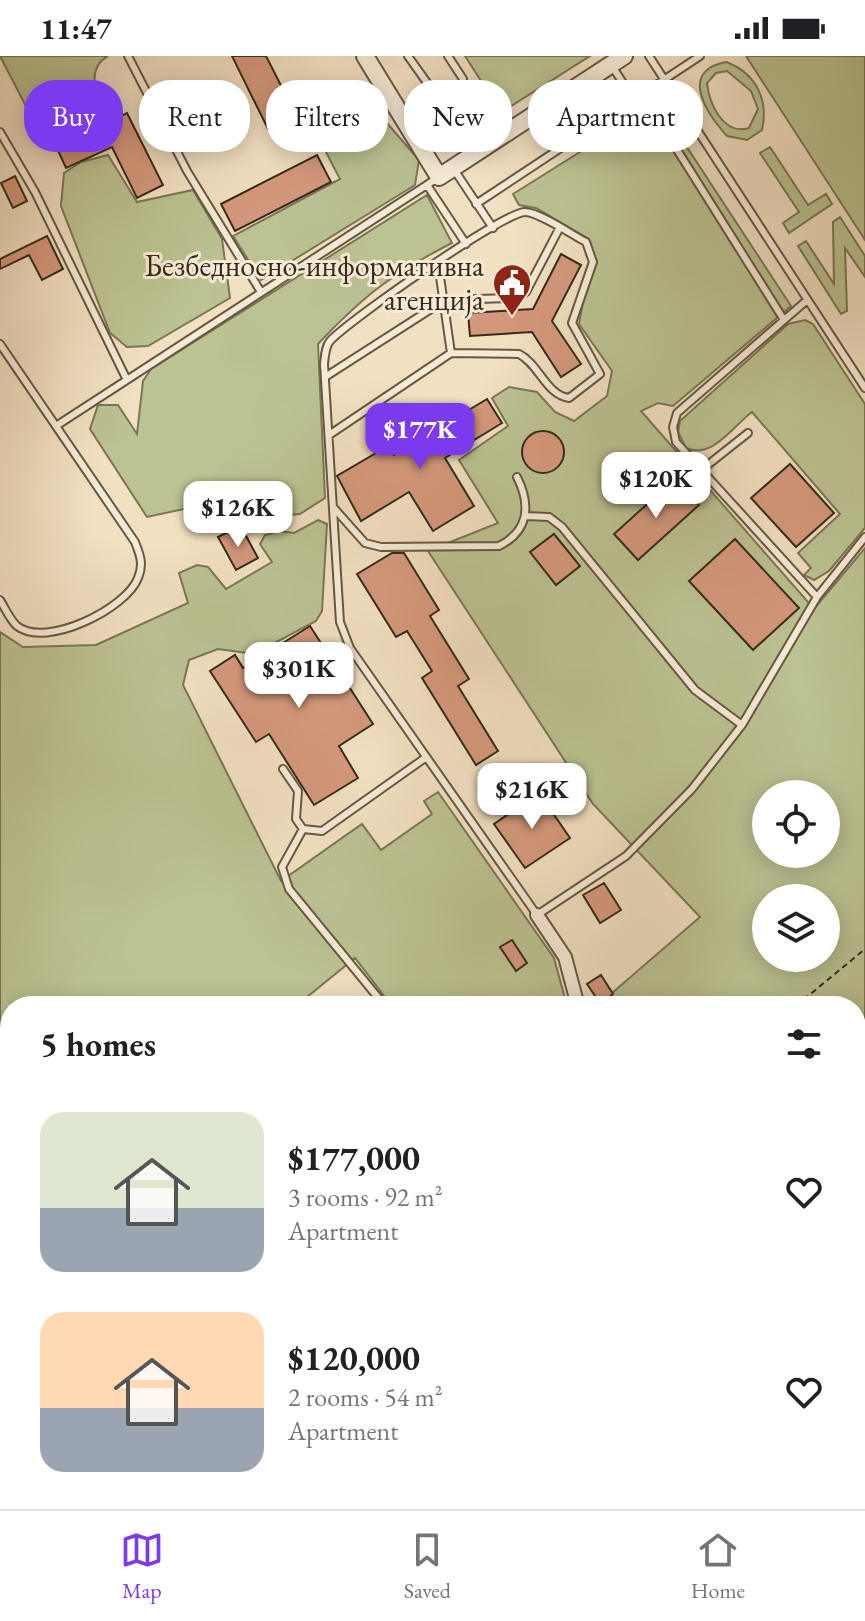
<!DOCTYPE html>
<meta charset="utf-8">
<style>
:root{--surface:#fff;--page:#f2f2f2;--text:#202124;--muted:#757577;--line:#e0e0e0;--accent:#7c3aed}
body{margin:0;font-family:"EB Garamond",serif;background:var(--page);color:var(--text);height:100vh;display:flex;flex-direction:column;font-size:30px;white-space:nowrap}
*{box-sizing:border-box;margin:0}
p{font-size:26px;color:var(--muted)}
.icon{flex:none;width:44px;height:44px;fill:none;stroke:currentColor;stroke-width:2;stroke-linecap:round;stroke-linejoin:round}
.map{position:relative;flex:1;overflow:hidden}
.details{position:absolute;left:0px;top:940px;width:866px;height:514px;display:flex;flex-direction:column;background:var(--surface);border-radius:32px 32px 0 0;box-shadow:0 4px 20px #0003}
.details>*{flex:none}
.hud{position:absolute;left:24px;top:24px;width:818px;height:72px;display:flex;gap:16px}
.controls{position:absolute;left:752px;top:724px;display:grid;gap:16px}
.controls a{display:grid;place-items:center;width:88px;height:88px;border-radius:50%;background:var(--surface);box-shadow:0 4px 20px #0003;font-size:40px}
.price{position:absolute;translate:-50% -68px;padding:0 18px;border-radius:16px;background:#fff;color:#222;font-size:26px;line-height:52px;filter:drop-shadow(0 2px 4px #0008)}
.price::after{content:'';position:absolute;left:50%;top:48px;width:24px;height:18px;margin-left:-12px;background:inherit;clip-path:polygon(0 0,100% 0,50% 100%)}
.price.on{background:var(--accent);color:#fff}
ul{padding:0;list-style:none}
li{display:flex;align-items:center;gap:24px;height:200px;padding:0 40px}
li span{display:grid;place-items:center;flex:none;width:224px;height:160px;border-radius:24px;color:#555}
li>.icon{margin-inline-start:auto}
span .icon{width:96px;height:96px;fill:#fffc;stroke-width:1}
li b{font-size:34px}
h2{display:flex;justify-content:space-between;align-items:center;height:96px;padding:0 40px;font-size:34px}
.chip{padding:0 28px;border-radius:32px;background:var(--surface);box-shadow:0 4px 20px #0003;font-size:28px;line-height:72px}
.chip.on{background:var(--accent);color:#fff}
.status{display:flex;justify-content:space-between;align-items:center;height:56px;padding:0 40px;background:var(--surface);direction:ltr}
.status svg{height:22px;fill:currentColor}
.tabs{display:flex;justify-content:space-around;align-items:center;height:112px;border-top:2px solid var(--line);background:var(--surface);font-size:22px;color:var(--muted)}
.tabs a{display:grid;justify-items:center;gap:4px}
.tabs .on{color:var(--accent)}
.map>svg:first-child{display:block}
.green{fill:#bcc292;stroke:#7a7656;stroke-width:2;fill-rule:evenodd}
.building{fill:#d4987c;stroke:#372a19;stroke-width:2}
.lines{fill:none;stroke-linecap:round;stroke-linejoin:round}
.service-casing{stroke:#665843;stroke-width:10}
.minor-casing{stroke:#665843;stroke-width:16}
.tertiary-casing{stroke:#665843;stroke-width:20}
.secondary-casing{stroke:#372a19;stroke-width:22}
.path{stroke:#372a19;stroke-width:2;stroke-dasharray:6 4;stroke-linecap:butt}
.service{stroke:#f7ebd7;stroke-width:6}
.minor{stroke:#f7ebd7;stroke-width:12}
.tertiary{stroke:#f7ebd7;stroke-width:16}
.secondary{stroke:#f7ebd7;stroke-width:18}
.labels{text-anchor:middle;stroke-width:6;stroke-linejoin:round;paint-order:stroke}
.poi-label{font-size:30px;fill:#372a19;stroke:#f7ebd7;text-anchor:end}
</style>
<div class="status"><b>11:47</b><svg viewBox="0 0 49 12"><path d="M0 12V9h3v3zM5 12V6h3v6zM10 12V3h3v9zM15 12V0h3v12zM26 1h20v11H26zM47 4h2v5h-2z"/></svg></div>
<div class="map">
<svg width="865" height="1453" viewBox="0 0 865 1453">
<rect width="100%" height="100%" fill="#f2e0c2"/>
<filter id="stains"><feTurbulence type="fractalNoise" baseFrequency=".0025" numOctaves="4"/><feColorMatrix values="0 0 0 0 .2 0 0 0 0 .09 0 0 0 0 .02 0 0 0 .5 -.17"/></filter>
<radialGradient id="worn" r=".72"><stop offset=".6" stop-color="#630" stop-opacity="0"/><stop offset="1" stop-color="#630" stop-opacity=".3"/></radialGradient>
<!-- green -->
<path class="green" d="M0 0H108C84 13 98 44 105 64L89 72 74 40 31 60Z
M465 0H590L450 89 436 79 492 42Z
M746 0H865V184Z
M726 6C756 17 769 44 762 74L747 84 727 80C707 58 678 15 726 6ZM727 15 751 35 758 53 749 72C723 80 709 47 707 27L716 17Z
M343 44 357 68 381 60 419 104 415 129 261 224 233 180 340 123 310 65 328 47Z
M658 47 791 250 673 350 658 347 641 355 814 553 865 492V1410L856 1413V950H597L700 861 593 748 428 495 498 467 459 404 508 370 492 342 509 331 537 336 555 356 574 365 607 340 612 315 579 268 589 213V183L536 152 519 149 513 138ZM766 738H826V798H766ZM766 842H826V902H766Z
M770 91 808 149 826 138 832 148 789 177 783 167 799 156 760 97Z
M108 99 137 146 193 134 222 183 230 242 148 290 127 291 110 277 61 150 64 117 81 106Z
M427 139 452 187C393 217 363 240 318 288L325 442 300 458 249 463 221 445 147 461 90 373 98 349H118L137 378 143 325 151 313Z
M840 161 865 200V221L845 192 847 255 841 258 798 190 806 185 834 228 833 166Z
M805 264 813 268 865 348V472L829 515 814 524 804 519 811 512 798 497 840 458 752 356C734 369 712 404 686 392L678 376 680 365 788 268Z
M318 464 327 468 322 555 316 565 254 598 218 593 189 604 183 629 281 825 362 768 381 794 432 758 424 745 438 736 554 902 567 950H392L355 902 296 950H10V1178L0 1173V576L23 591 96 589 188 547 179 517 197 509 208 511 226 533 272 506 260 488 265 479 279 475 294 477Z
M143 1444H265L270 1453H148Z
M578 1444H762C705 1453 635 1453 578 1444Z"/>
<!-- building -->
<path class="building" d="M232 0H266L296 59 268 73Z
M74 40 90 75 127 57 163 129 137 142 112 91 66 112 40 55Z
M317 99 331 126 235 175 221 148Z
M15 120 27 145 13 152 1 127Z
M47 180 63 213 42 224 29 199 0 213V203Z
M561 198 581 209 552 265 581 308 561 321 532 276 470 280 468 257 533 253Z
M487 343 502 367 445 402 474 450 433 475 409 436 361 465 337 420 388 390 394 399Z
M522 396a21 21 0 1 1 42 0a21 21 0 1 1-42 0Z
M790 408 834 457 796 491 751 442Z
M675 423 699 449 638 504 614 478Z
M236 472 241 481 245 478 258 502 236 514 218 481Z
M554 478 580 510 556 529 530 496Z
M735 483 799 552 753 594 689 525Z
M392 497H404L439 554 430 560 469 623 458 630 498 695 476 709 422 622 432 615 407 575 396 581 357 518Z
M310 570 373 668 339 690 358 722 314 749 269 678 256 686 210 615 235 599 243 612Z
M539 737 570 782 525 812 494 768Z
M604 827 621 854 600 867 583 839Z
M512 884 527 907 516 915 500 891Z
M601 919 613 938 600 947 587 928Z"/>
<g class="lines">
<!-- service casing -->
<g class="service-casing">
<path id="service" d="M128 0 187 115 261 236
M408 0 445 52 465 40 463 23 448 0
M649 0 865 332
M612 10 634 44
M642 38 784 264
M0 76 35 136 126 322
M453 112 493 172
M427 129 466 188
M476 148 700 0
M438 207 451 297 519 298C539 308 546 339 569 342L600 318 572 267 593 206 586 186C572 179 539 156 525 156 504 156 349 264 330 285 325 291 325 300 324 308L340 566 350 592 537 859 626 800 692 733 742 669 817 541
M806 245 677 357 673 371 676 386 817 541 865 481
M0 288 135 486C140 499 144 508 138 522 127 552 46 593 17 570 10 564 5 552 0 544
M325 321 445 244 511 242 526 236 559 173
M56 370 439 121
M329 379 451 297
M700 415 748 377
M333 451 365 487 381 491 499 490C529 475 531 449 517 421
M525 460 549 461 562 471 695 634 742 669
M283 713 298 735 296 763 303 773 322 775 425 702
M303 773 282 811 289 833 385 950
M90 1453 98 1444"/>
</g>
<!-- minor casing -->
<g class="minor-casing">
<path id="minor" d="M537 859 565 901 578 950
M0 1271 10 1281
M131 1444 137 1453
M339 1444V1453
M689 1444 690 1453"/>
</g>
<!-- tertiary casing -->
<g class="tertiary-casing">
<path id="tertiary" d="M365 0 439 121 624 0"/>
</g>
<!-- secondary casing -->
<g class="secondary-casing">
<path id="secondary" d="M0 1190 10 1195
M856 1439 865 1435
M507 1444 529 1453
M819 1453 845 1444"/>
</g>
<!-- path -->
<path class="path" d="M796 950 865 893
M856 1029 865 1031
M856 1111 865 1107
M856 1295 865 1292
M272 1444 277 1453"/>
<!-- service -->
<use href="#service" class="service"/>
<!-- minor -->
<use href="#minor" class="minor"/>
<!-- tertiary -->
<use href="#tertiary" class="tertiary"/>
<!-- secondary -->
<use href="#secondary" class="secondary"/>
</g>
<!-- icons -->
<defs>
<g id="civic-pin" transform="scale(2)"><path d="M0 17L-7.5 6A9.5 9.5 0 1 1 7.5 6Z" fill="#8f2418" stroke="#f7ebd7"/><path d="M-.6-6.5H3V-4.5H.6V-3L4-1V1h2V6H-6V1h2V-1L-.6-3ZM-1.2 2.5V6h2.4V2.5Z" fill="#fff"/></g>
</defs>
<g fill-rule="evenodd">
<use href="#civic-pin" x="512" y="227"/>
</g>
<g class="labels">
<!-- poi labels -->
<g class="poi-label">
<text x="484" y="220">Безбедносно-информативна<tspan x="484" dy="34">агенција</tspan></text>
</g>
</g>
<rect width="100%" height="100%" filter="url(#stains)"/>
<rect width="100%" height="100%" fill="url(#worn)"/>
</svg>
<div class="controls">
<a><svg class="icon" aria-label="locate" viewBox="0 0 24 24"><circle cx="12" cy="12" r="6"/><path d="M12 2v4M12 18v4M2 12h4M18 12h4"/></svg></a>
<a><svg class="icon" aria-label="layers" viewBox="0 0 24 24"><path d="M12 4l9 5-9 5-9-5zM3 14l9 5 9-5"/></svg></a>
</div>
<b class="price on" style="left:420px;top:415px">$177K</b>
<b class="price" style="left:656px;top:464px">$120K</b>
<b class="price" style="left:238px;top:493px">$126K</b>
<b class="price" style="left:299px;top:654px">$301K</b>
<b class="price" style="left:532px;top:775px">$216K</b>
<div class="hud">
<a class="chip on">Buy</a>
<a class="chip">Rent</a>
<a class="chip">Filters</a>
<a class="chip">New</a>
<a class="chip">Apartment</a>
</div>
<section class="details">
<h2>5 homes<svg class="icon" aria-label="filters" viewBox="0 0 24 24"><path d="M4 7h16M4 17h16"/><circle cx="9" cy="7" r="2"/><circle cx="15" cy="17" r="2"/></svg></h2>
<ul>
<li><span style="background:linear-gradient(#dfe7d0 60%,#9aa5b1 0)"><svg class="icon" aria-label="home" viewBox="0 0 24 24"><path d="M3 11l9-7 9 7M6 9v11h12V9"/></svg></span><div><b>$177,000</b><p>3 rooms · 92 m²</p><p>Apartment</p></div><svg class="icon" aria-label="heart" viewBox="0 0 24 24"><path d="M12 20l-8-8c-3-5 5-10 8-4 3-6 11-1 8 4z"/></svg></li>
<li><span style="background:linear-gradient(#ffd9b3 60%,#9aa5b1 0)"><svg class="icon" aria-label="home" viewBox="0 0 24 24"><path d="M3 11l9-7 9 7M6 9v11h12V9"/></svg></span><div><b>$120,000</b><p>2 rooms · 54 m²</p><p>Apartment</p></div><svg class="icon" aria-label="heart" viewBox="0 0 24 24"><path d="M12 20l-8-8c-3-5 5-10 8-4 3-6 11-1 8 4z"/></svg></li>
</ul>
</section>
</div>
<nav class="tabs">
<a class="on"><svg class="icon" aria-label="map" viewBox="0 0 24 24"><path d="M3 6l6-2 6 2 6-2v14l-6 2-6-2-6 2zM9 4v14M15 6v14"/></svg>Map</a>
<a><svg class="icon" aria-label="saved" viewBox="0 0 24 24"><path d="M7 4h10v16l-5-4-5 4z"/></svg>Saved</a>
<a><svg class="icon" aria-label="home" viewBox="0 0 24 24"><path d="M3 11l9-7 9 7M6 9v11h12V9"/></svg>Home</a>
</nav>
